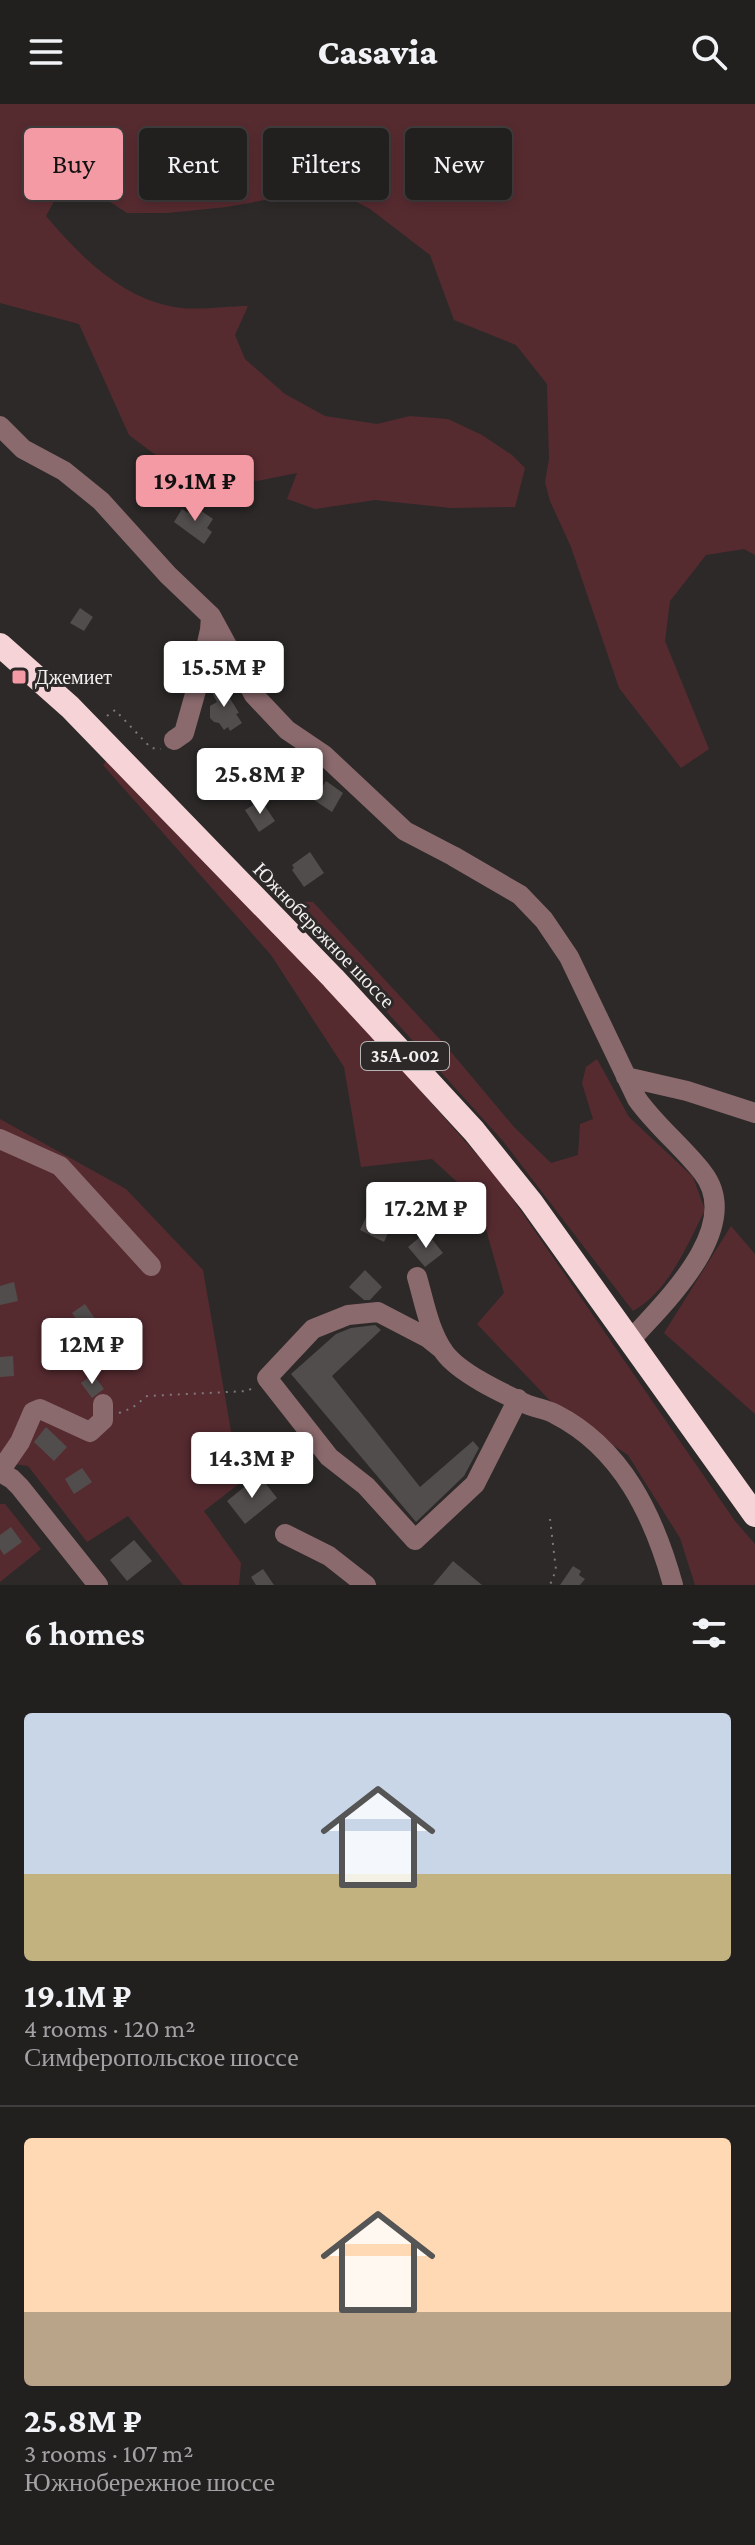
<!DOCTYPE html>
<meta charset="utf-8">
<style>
:root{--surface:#221f1f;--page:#2e2c2c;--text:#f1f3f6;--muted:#a2a2a4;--line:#3f3d3d;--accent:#f49aa4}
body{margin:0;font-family:"Crimson Pro",serif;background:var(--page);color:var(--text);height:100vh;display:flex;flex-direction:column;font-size:30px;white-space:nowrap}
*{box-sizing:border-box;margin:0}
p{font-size:26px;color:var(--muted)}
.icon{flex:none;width:44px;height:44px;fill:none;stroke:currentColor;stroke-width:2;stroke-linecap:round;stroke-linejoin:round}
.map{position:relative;height:1481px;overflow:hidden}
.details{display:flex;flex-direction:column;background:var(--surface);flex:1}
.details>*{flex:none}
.hud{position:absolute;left:24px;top:24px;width:708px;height:72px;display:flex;gap:16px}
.price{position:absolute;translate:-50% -68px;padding:0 18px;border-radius:8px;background:#fff;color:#222;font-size:26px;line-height:52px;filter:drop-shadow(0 2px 4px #0008)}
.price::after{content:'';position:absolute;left:50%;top:48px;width:24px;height:18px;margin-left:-12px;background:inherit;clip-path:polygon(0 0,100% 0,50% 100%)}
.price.on{background:var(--accent);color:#111}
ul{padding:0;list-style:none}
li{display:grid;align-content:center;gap:16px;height:424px;padding:0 24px}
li+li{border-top:2px solid var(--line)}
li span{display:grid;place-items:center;height:248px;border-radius:8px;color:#555}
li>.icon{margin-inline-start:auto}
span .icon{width:144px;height:144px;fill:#fffc;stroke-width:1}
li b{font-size:34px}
h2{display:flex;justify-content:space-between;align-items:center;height:96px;padding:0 24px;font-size:34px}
.chip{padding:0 28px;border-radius:8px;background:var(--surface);box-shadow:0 4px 12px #0003,0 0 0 2px var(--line);font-size:28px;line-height:72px}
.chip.on{background:var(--accent);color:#111}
header{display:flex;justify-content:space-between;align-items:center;height:104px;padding:0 24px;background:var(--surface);font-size:36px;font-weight:800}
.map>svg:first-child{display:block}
.green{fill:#562b30}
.building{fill:#524d4d}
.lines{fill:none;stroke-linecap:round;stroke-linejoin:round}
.path{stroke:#7c7979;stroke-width:2;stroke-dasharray:2 6;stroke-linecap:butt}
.minor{stroke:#8b6a6d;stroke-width:20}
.highway{stroke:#f5d3d6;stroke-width:24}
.poi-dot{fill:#f49aa4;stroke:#2d2929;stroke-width:3}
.labels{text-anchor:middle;stroke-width:6;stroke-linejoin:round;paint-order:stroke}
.shield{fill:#2d2929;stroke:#b7b4b4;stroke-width:2}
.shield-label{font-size:18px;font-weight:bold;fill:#f2f0f0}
.poi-label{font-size:20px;fill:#f2f0f0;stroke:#2d2929;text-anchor:start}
.street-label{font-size:20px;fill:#f2f0f0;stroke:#2d2929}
</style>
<header><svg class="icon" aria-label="menu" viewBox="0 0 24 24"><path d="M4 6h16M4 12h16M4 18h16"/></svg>Casavia<svg class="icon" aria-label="search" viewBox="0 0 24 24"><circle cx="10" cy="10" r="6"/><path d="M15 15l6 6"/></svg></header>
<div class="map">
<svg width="755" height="1481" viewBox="0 0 755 1481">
<rect width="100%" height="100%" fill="#2d2929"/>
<!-- green -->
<path class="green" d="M0 0H755V451L744 445 706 451 670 497 665 537 709 645 681 664 619 584 571 443 550 397 545 378 549 355 547 280 516 241 454 216 430 151 370 105 300 68 292 91 227 103 167 109H127L90 85 57 92 46 112C80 152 120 193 174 203 197 207 225 202 248 202L235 231 245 255 285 290 325 312 377 320 410 312 448 315 482 331 512 351 525 364 515 403 451 404 375 396 315 405 287 395 297 369 257 377 223 372 165 358 129 331 79 220 0 199Z
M109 654 283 831 501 1078 735 1417 755 1440V1481H695L680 1434 628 1351 558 1305 477 1220 504 1189 478 1097 432 1055 361 1063 344 963 271 851 103 661Z
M287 797 313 798 446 942 514 1023 551 1059 578 1051 580 1020 593 1015 582 979 586 963 597 955 629 1013 693 1073 705 1106C687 1141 669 1187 633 1207L503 1037Z
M0 1015 126 1085 203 1166 240 1379 204 1407 241 1459 239 1481H183L128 1412 87 1438 28 1362 0 1358Z
M731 1122 755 1150V1310L664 1229Z
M0 1400H5L41 1445 0 1478Z"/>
<!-- building -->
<path class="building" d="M193 401 213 415 207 424 212 428 204 440 174 418 182 405 188 409Z
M80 504 93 513 84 527 70 519Z
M220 578 239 609 236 610 242 619 230 627 228 623 224 626 219 619 214 618 210 614V602L217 598 210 585Z
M326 677 343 689 332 708 314 696Z
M261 696 275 717 259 728 245 706Z
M310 748 324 769 304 783 292 766 294 764 292 761Z
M370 1105 394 1116 384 1138 360 1126Z
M426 1128 443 1149 425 1163 408 1143Z
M365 1166 382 1183 370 1196H364L349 1183Z
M14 1178 18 1197 0 1201V1182Z
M85 1200 104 1228 91 1237 72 1209Z
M375 1221 381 1226 332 1272 420 1383 473 1337 479 1344 464 1372 416 1418 291 1270 336 1230 351 1224Z
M13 1252 14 1272 0 1273V1253Z
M93 1270 104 1285 92 1294 81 1279Z
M46 1323 67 1343 54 1357 34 1338Z
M82 1364 92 1378 74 1390 65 1375Z
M259 1371 277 1394 245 1420 227 1397Z
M11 1423 22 1438 4 1451 0 1445V1431Z
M134 1436 152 1457 127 1477 110 1456Z
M453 1457 482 1481H433Z
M573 1462 581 1467 579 1471 585 1475 580 1481H560Z
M263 1465 274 1481H256L251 1473Z"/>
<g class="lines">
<!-- path -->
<path class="path" d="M107 612 115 606 151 644 161 645
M119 1309 132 1304 147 1292 248 1287 253 1283
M550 1415 556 1466 550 1481"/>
<!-- minor -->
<path class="minor" d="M0 322 23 345 64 367 101 397 168 471 211 512 254 591 287 626 324 651 405 727 453 752 520 791 544 816 569 853 637 995C656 1022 683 1043 703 1069 743 1121 670 1193 637 1229
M174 636 184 629 197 583 210 526 211 512
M626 973 687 987 755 1009
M0 1035 60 1062 151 1162
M417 1173C424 1197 429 1227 444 1248 459 1269 502 1289 526 1300 535 1304 546 1305 555 1310 622 1344 654 1412 673 1481
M443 1246 428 1234 378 1208 348 1211 313 1225 267 1274 329 1353 366 1382 415 1436 475 1380 518 1295
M0 1367 20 1338 33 1308 40 1305 90 1328 103 1316V1300
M0 1368 12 1375 20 1383 98 1481
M285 1430 329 1452 366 1481"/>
<!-- highway -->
<path class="highway" d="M0 541 70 603 333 874 474 1027 531 1098 755 1411"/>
</g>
<!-- markers -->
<rect class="poi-dot" x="11" y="565" width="16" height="16" rx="4"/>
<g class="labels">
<!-- shield labels -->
<rect class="shield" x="361" y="938" width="88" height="28" rx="6"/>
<g class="shield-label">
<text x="405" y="958">35А-002</text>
</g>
<!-- poi labels -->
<g class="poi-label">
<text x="35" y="580">Джемиет</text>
</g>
<!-- street labels -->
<g class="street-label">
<text transform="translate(324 831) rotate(46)" y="7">Южнобережное шоссе</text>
</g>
</g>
</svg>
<b class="price on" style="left:195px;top:419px">19.1M ₽</b>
<b class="price" style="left:224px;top:605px">15.5M ₽</b>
<b class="price" style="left:260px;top:712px">25.8M ₽</b>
<b class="price" style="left:426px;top:1146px">17.2M ₽</b>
<b class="price" style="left:92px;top:1282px">12M ₽</b>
<b class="price" style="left:252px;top:1396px">14.3M ₽</b>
<div class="hud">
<a class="chip on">Buy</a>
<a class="chip">Rent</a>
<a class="chip">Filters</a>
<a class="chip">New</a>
</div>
</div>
<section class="details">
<h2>6 homes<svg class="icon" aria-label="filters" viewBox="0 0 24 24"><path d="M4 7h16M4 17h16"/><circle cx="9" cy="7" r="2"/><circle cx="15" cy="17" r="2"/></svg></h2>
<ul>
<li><span style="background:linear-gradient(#c9d6e8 65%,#c2b280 0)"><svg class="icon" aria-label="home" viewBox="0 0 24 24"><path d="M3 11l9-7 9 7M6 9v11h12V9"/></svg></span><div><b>19.1M ₽</b><p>4 rooms · 120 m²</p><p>Симферопольское шоссе</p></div></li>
<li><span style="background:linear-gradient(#ffd9b3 70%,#b9a48a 0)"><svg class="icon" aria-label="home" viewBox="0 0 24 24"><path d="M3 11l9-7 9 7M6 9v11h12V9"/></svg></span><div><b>25.8M ₽</b><p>3 rooms · 107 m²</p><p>Южнобережное шоссе</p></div></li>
</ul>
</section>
